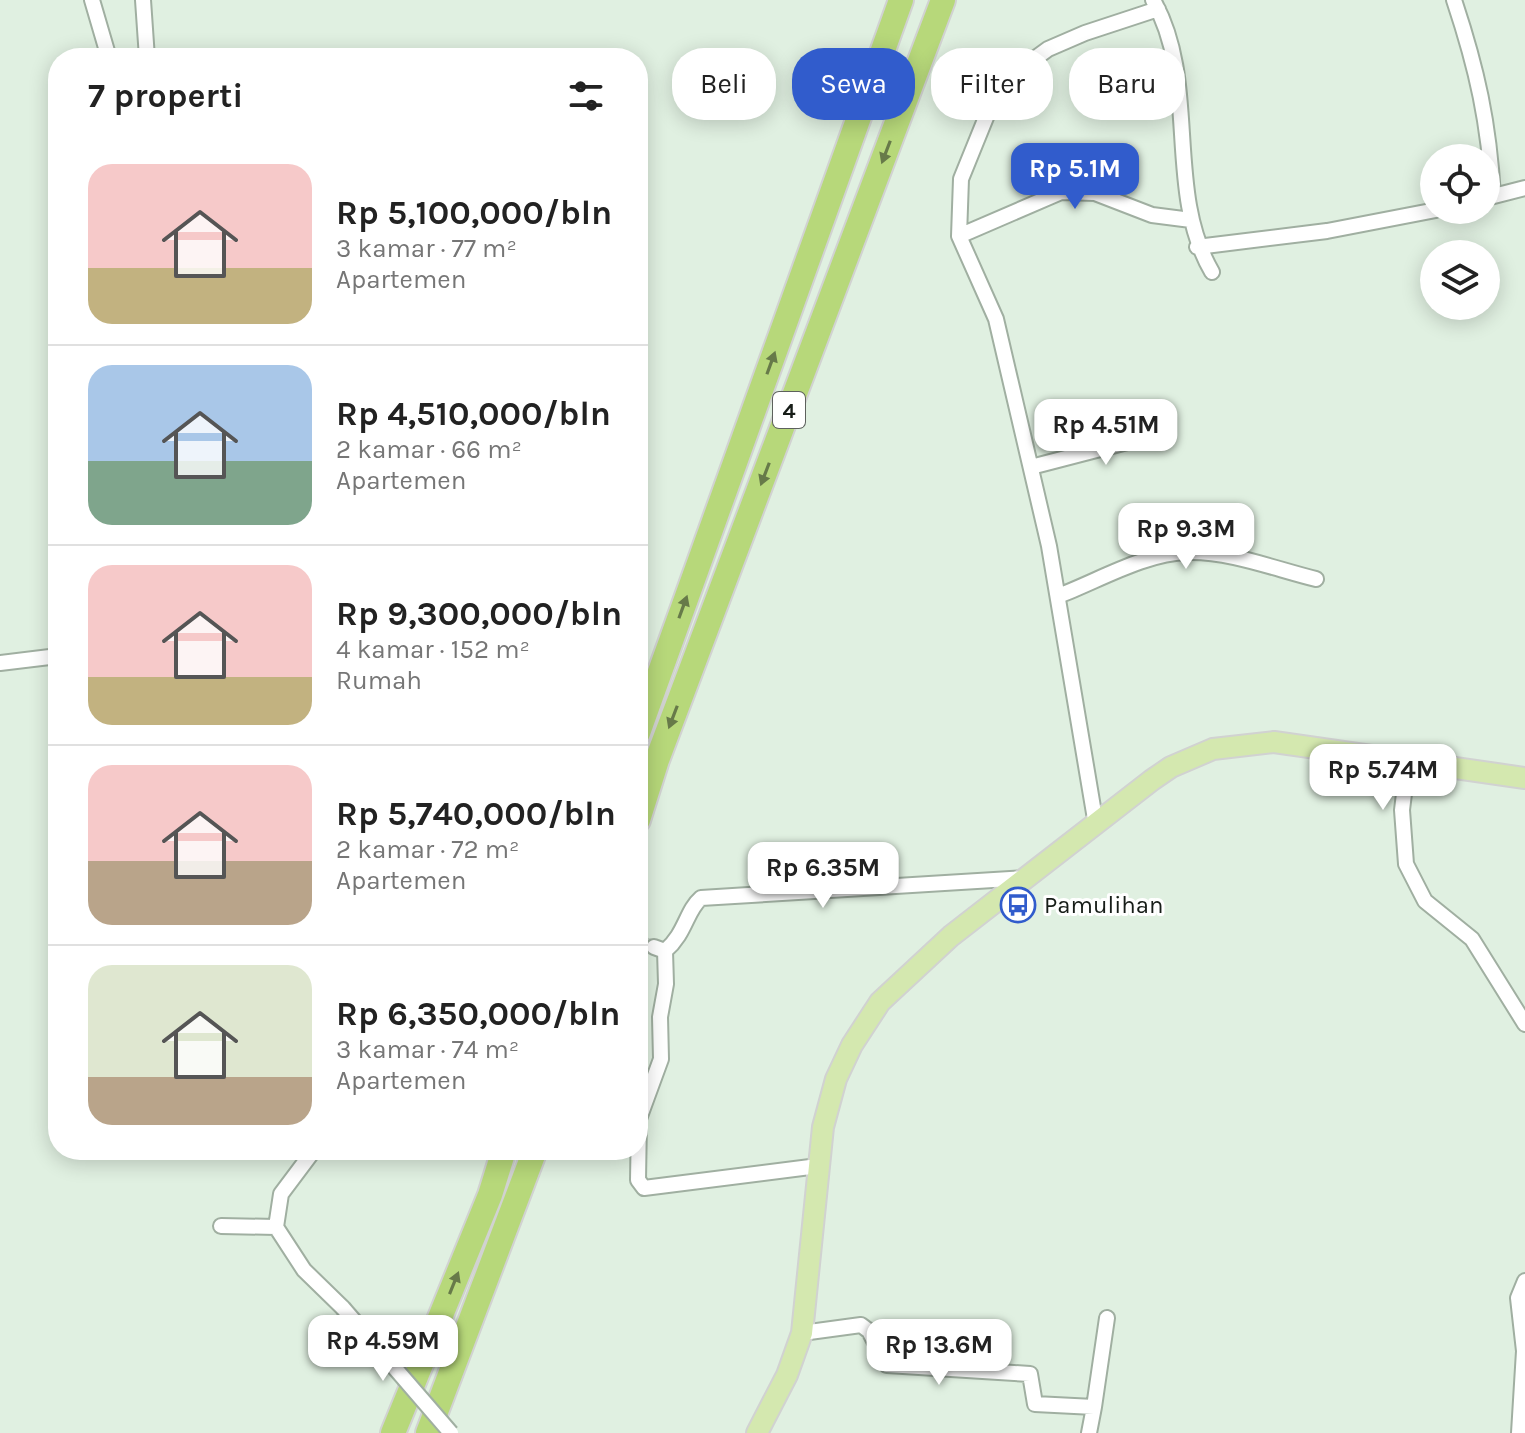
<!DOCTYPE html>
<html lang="id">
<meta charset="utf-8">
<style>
:root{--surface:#fff;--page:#f2f2f2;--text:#222;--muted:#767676;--line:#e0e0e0;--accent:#315ccc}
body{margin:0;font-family:Karla,sans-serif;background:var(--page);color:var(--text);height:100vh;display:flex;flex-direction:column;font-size:30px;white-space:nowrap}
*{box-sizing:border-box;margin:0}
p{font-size:26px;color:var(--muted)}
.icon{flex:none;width:44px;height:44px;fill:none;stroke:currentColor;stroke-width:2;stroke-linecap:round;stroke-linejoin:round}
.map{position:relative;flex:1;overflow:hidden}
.side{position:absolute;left:48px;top:48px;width:600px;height:1112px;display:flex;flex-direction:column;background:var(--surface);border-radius:32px;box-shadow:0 4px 20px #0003}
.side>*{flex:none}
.guide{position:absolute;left:672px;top:48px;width:732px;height:72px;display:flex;gap:16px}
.buttons{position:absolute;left:1420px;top:144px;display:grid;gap:16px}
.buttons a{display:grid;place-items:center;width:80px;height:80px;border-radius:50%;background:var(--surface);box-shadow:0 4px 20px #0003;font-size:40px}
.price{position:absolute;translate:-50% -68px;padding:0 18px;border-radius:16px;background:#fff;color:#222;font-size:26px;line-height:52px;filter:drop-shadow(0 2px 4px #0008)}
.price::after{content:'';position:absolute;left:50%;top:48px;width:24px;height:18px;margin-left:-12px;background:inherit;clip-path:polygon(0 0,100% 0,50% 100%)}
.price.active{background:var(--accent);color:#fff}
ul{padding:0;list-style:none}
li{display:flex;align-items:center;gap:24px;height:200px;padding:0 40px}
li+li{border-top:2px solid var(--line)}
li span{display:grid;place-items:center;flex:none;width:224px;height:160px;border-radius:24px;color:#555}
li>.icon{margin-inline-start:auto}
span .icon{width:96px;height:96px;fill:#fffc;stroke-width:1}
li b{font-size:34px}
h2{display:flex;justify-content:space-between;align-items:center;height:96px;padding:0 40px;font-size:34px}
.tag{padding:0 28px;border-radius:32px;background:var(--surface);box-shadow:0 4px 20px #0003;font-size:28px;line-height:72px}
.tag.active{background:var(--accent);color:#fff}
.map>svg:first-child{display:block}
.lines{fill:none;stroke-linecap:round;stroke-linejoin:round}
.street-tunnel{stroke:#c2d0c3;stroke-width:14;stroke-dasharray:14 7;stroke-linecap:butt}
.street-casing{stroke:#a0afa1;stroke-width:18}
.primary-casing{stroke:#d1d2d1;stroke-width:24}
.highway-casing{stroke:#d1d2d1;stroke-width:28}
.street{stroke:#fff;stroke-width:14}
.primary{stroke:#d4e8af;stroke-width:20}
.highway{stroke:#b7d87a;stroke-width:24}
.street-bridge-casing{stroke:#a0afa1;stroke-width:18;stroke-linecap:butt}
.street-bridge{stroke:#fff;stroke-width:14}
.oneway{fill:#677a49}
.labels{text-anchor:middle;stroke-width:6;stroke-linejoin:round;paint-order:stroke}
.shield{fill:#fff;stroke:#5d615d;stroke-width:2}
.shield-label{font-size:22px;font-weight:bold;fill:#171d18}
.poi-label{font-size:24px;fill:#171d18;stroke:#fff;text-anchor:start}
</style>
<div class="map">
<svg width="1525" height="1433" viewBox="0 0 1525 1433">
<rect width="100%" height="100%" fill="#e0f0e1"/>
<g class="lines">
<!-- street-tunnel -->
<path class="street-tunnel" d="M638 942 654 947"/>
<!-- street casing -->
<g class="street-casing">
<path id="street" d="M92 0 109 58
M143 0 147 58
M1153 0C1200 82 1164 190 1212 272
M1454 0C1477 69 1489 123 1493 196
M1486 198 1525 188
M959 236 1061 192 1095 193 1152 215 1191 220
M1197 247 1327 231 1436 210
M1031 467 1135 440 1164 424
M1058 596C1098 581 1144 553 1188 552 1230 551 1275 569 1316 579
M0 663 58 656
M1408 761 1402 810 1406 864 1425 901 1472 939 1525 1024
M1096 825 1049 546 996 319 959 236 961 179 989 110 1022 68 1048 49 1085 33 1158 9
M654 947 665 951C686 933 686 911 701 898L1027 878
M665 951 666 984 660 1017 661 1059 639 1119 638 1180 644 1188 818 1166
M314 1150 281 1194 276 1227 304 1270 343 1308
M221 1226 276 1227
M802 1333 861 1325 869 1331 887 1365 1030 1374 1035 1404 1094 1407 1089 1433
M1094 1407 1107 1318
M1519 1433 1524 1351 1518 1298 1525 1281"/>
</g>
<!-- primary casing -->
<g class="primary-casing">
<path id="primary" d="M757 1433 787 1375 802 1333 823 1127 836 1079 852 1045 880 1002 951 936 1152 780 1171 767 1213 749 1274 742 1525 778"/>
</g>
<!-- highway casing -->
<g class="highway-casing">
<path id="highway" d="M638 733 901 0
M638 820 657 760 943 0
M393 1433 490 1195 504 1150
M428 1433 535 1150"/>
</g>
<!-- street -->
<use href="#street" class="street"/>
<!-- primary -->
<use href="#primary" class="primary"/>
<!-- highway -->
<use href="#highway" class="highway"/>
<!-- street-bridge casing -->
<g class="street-bridge-casing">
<path id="street-bridge" d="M343 1308 451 1433"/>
</g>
<!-- street-bridge -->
<use href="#street-bridge" class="street-bridge"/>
</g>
<!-- one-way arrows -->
<defs><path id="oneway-solid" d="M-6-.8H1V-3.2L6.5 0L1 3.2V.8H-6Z" transform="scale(2)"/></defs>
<g class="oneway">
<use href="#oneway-solid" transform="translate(886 152) rotate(111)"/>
<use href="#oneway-solid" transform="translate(771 363) rotate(-70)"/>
<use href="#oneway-solid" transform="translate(765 474) rotate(111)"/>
<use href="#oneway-solid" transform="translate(683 607) rotate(-70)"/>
<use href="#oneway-solid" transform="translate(673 717) rotate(111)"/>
<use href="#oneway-solid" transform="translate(454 1283) rotate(-68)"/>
</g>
<!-- icons -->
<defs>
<g id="bus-ring" transform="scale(1.8)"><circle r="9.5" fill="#fff" stroke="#315ccc" stroke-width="1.5"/><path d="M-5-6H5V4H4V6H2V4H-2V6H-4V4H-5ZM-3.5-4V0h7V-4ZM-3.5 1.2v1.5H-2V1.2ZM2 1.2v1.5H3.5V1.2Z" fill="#315ccc"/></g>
</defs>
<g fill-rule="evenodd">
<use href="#bus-ring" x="1018" y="905"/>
</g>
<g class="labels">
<!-- shield labels -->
<rect class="shield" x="773" y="392" width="32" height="36" rx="6"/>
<g class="shield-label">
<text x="789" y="418">4</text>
</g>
<!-- poi labels -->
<g class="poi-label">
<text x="1044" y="913">Pamulihan</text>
</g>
</g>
</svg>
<div class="buttons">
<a><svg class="icon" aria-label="locate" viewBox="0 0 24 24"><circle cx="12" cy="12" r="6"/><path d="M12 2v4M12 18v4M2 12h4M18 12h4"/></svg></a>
<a><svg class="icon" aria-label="layers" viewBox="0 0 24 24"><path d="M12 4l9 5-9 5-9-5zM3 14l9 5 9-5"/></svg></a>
</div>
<b class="price active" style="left:1075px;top:211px">Rp 5.1M</b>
<b class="price" style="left:1106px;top:467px">Rp 4.51M</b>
<b class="price" style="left:1186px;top:571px">Rp 9.3M</b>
<b class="price" style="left:1383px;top:812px">Rp 5.74M</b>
<b class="price" style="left:823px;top:910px">Rp 6.35M</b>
<b class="price" style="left:383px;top:1383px">Rp 4.59M</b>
<b class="price" style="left:939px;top:1387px">Rp 13.6M</b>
<div class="guide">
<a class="tag">Beli</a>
<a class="tag active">Sewa</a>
<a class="tag">Filter</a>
<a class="tag">Baru</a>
</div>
<section class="side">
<h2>7 properti<svg class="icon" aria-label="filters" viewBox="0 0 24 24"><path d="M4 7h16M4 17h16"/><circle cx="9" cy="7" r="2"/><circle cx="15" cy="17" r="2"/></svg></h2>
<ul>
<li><span style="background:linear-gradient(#f6c9c9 65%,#c2b280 0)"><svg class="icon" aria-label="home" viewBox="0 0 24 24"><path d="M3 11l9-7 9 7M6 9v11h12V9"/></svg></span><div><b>Rp 5,100,000/bln</b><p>3 kamar · 77 m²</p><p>Apartemen</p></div></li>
<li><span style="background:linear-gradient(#a9c7e8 60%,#7fa58c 0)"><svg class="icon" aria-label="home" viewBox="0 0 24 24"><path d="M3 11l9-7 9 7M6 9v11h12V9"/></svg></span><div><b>Rp 4,510,000/bln</b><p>2 kamar · 66 m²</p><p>Apartemen</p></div></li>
<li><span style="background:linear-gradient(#f6c9c9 70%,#c2b280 0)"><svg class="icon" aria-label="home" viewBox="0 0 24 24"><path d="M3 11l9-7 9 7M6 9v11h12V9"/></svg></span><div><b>Rp 9,300,000/bln</b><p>4 kamar · 152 m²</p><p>Rumah</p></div></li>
<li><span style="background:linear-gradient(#f6c9c9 60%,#b9a48a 0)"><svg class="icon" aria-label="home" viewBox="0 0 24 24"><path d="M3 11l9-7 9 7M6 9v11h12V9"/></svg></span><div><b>Rp 5,740,000/bln</b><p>2 kamar · 72 m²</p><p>Apartemen</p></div></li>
<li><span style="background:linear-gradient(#dfe7d0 70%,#b9a48a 0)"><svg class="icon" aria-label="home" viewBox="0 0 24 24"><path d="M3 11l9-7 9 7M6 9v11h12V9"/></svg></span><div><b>Rp 6,350,000/bln</b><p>3 kamar · 74 m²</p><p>Apartemen</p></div></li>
</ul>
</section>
</div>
